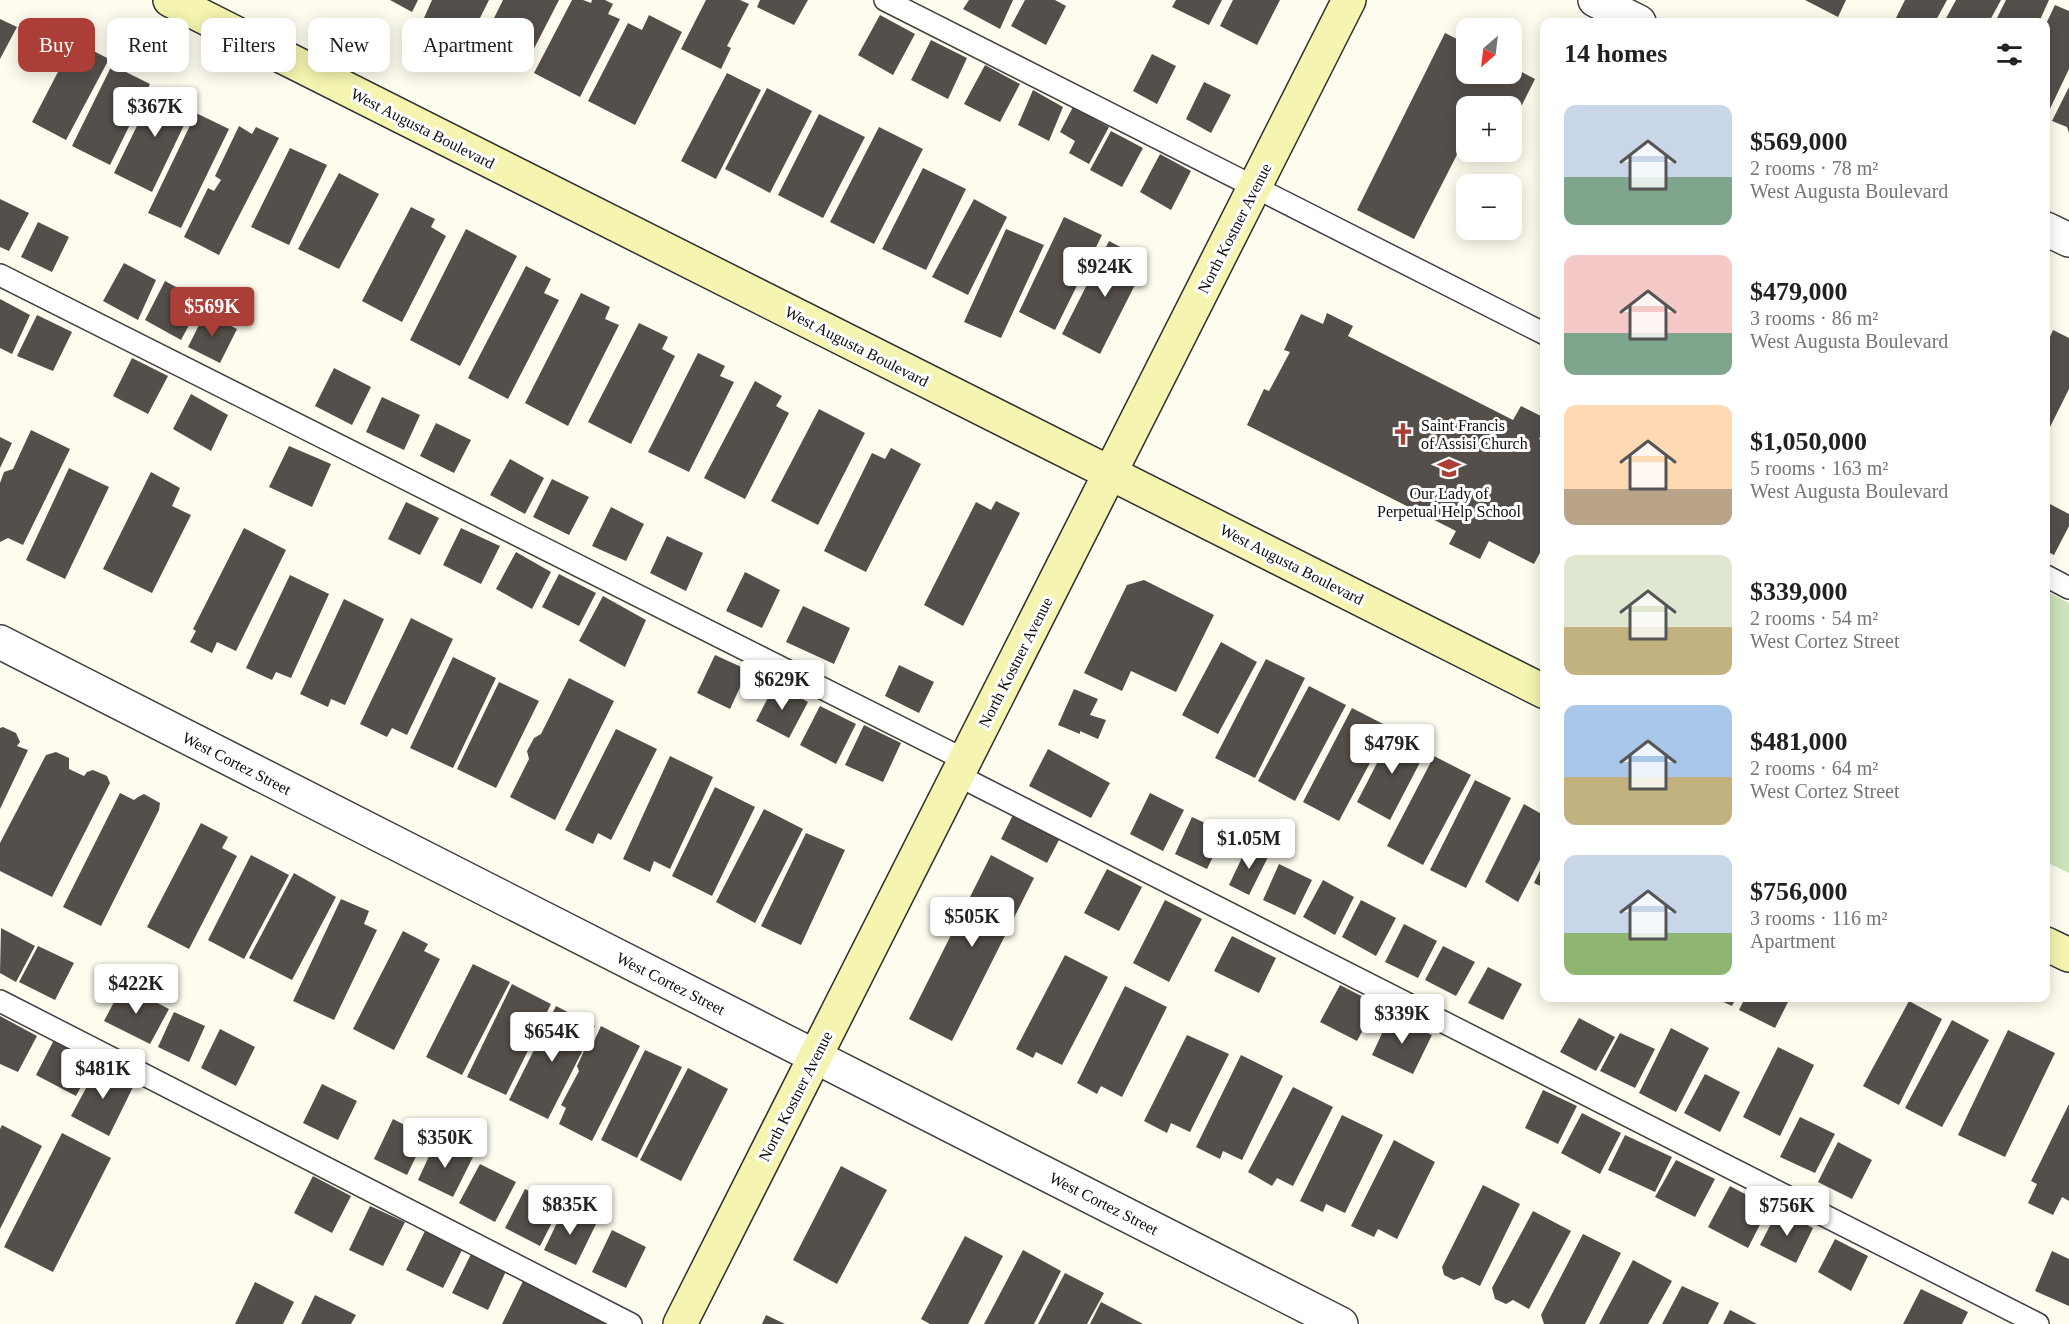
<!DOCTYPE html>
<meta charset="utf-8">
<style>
:root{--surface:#fff;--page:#f6f6f6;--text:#202124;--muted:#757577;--accent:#ab3e36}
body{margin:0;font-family:"Times New Roman",serif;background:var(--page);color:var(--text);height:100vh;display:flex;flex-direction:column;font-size:22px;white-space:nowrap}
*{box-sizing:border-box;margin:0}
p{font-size:20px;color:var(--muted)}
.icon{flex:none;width:33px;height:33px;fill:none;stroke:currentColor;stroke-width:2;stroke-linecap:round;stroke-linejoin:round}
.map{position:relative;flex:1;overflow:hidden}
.sheet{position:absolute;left:1540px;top:18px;width:510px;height:984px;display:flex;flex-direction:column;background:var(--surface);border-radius:12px;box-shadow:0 3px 15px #0003}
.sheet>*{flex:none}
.top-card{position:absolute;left:18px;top:18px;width:570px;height:54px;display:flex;gap:12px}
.needle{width:39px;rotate:208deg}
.tools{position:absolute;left:1456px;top:18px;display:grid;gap:12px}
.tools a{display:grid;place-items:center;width:66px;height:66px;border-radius:12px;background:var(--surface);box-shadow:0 3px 15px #0003;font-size:30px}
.price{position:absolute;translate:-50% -51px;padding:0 14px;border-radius:6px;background:#fff;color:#222;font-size:20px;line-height:39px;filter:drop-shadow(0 2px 3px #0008)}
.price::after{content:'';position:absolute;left:50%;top:36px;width:18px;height:14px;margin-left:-9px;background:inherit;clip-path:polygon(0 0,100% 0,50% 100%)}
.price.active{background:var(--accent);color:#fff}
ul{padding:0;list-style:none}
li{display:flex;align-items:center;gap:18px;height:150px;padding:0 24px}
li span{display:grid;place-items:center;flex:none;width:168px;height:120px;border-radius:12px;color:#555}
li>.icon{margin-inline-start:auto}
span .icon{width:72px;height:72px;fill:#fffc;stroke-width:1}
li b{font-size:26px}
h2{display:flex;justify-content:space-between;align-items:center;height:72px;padding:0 24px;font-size:26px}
.pill{padding:0 21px;border-radius:12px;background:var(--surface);box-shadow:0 3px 15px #0003;font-size:21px;line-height:54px}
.pill.active{background:var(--accent);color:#fff}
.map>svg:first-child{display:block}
.green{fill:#cce3bc}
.building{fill:#544f4a}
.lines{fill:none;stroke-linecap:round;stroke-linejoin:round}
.lane-casing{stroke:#404040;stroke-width:24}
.street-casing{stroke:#404040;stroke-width:36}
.secondary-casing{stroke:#2f2f2f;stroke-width:36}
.lane{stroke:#fff;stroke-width:21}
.street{stroke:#fff;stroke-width:33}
.secondary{stroke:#f5f5b1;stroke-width:33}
.labels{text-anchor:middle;stroke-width:6;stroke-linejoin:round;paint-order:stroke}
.street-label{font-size:16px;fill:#0d0d0d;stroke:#fff}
.poi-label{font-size:16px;fill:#0d0d0d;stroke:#fff;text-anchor:start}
</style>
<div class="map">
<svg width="2069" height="1324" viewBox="0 0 2069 1324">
<rect width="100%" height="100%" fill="#fdfcee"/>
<!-- green -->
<path class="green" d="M2046 591 2069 603V873L2046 862Z"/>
<!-- building -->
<path class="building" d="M390 0H418L412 12Z
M432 0H489L469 40 424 18Z
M503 0H559L524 68 480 46Z
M572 0H583L591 3 592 0H605L613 4 608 14 620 19 580 97 534 73Z
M706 0H740L749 4 727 46 731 48 721 69 681 49Z
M760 0H808L794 25 757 7Z
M969 0H1013L1000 29 963 9Z
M1025 0H1055L1066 6 1046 45 1011 26Z
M1176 0H1222L1209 25 1172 7Z
M1233 0H1280L1257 45 1220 26Z
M1805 0H1846L1838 17Z
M1905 0H1947L1935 22H1894Z
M1956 0H2001L1989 22H1944Z
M2006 0H2049L2039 22H1995Z
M2055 5 2069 11V69L2046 117V24Z
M649 15 682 32 635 125 588 101 628 23 642 30Z
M880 15 915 34 893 75 858 55Z
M0 19 17 27 0 59Z
M1445 33 1467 44V74H1512V67L1535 79 1514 121 1512 120V106H1486L1483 105 1482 106H1467V135L1414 239 1357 210Z
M931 40 967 58 948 99 911 80Z
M74 41 109 59 66 140 32 122Z
M1152 54 1176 66 1157 104 1133 91Z
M112 65 150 84 110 165 72 146Z
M985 65 1020 84 1000 122 964 104Z
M727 73 761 90 716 179 681 161Z
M1204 82 1231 95 1211 133 1186 119Z
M156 87 174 95 176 88 197 98 152 192 114 173Z
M2069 87V133L2067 127 2052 121Z
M767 88 812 111 770 193 725 169Z
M1033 90 1063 107 1049 141 1018 125Z
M1073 107 1109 127 1089 164 1069 153 1075 141 1060 132Z
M196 113 229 129 181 228 148 213Z
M819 114 865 137 823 218 778 195Z
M239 126 252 134 256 127 279 138 219 255 184 237 208 188 214 191 221 180 215 176Z
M879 127 923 149 874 244 830 222Z
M1111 131 1143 148 1122 187 1090 170Z
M290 148 327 165 289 245 251 227Z
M1160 154 1191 171 1171 210 1140 192Z
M923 168 966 189 926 270 882 249Z
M339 173 379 194 339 269 298 249Z
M0 199 29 213 9 251 0 247Z
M974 199 1007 217 968 295 932 277Z
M411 207 435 219 431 227 446 236 402 322 362 301Z
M1064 217 1102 235 1055 330 1019 312Z
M38 222 69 237 52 272 21 257Z
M466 229 517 256 460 366 410 340Z
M1006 229 1044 245 1001 338 964 322Z
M1109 241 1147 261 1100 354 1062 334Z
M124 263 156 280 138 320 103 301Z
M526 266 551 279 544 293 559 300 508 399 468 378Z
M165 281 202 301 181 340 145 320Z
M581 293 610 307 605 319 619 325 568 426 525 403Z
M0 299 30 315 12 354 0 348Z
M205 313 237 329 220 363 188 347Z
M1327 313 1353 326 1348 336 1513 420 1521 406 1545 418V428L1539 439 1545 442V543L1534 564 1489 541 1480 559 1449 544 1456 531 1247 425 1264 389 1269 391 1290 352 1284 350 1301 314 1323 324Z
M37 315 72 332 53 371 17 356Z
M639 323 668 337 662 349 675 356 631 444 588 422Z
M2053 330 2069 338V389L2050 427 2046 425V346Z
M698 353 725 366 720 376 734 382 689 472 648 452Z
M132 358 168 376 148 414 113 396Z
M334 368 371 387 352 425 315 406Z
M755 381 782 396 776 406 789 413 745 499 704 478Z
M191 394 228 415 211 451 173 429Z
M382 397 420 415 404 450 366 432Z
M819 409 865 433 818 525 771 501Z
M436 423 471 440 454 473 420 456Z
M31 430 70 449 23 545 8 538 0 542V483L4 472 13 469Z
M0 437 12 443 0 468Z
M289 446 331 464 312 507 269 487Z
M891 448 921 464 866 572 824 551 872 453 885 459Z
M510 459 544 478 525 514 490 495Z
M69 468 109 487 65 579 26 560Z
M151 472 180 488 172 506 191 515 152 593 103 569Z
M552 479 589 497 569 535 533 517Z
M996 501 1020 513 963 626 924 605 976 502 991 510Z
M406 502 439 518 420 555 388 539Z
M2046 502 2069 514V526L2054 555 2046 551Z
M611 507 644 524 626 561 592 546Z
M244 528 286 550 236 651 217 642 212 653 190 642 196 631 193 629Z
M461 528 500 546 481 584 443 565Z
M667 536 703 553 686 591 650 573Z
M516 552 551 572 532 609 496 589Z
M745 572 780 590 762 628 726 611Z
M559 574 596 593 579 626 542 607Z
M290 575 329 594 291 678 276 672 272 680 246 668Z
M1144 580 1214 615 1176 692 1131 671 1122 691 1084 673 1127 585Z
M603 596 646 620 625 667 579 641Z
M344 599 384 619 345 705 331 699 328 707 300 694Z
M803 606 850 628 834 664 786 642Z
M411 618 453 639 407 735 392 728 387 737 360 724Z
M1221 642 1257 662 1218 734 1182 715Z
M715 655 748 670 730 709 697 693Z
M453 657 496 678 453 768 410 748Z
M1266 659 1305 678 1255 778 1215 758Z
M899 665 934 682 919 713 885 696Z
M569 678 614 701 555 820 510 797 529 759 527 751 534 738 541 734Z
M499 682 539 701 496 788 457 769Z
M775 684 808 702 789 738 756 721Z
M1309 686 1346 705 1295 801 1258 781Z
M1074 689 1098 699 1090 715 1106 720 1098 739 1080 731V734L1058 725Z
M820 706 856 724 836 764 800 745Z
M1352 708 1389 727 1339 821 1303 802Z
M864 725 901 743 883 782 845 765Z
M3 727 16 733 20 742 17 746 28 750 0 809V728Z
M616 729 657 749 611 840 598 833 593 844 565 830Z
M1394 730 1428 747 1390 820 1357 802Z
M1048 749 1110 783 1091 818 1029 786Z
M56 752 69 758V769L84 776 87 772 93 770 107 776 110 783 52 897 0 871V843L46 755Z
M670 756 713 777 670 869 654 861 650 872 623 859Z
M1434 756 1471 775 1423 865 1387 846Z
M1475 780 1511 798 1466 888 1430 870Z
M715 787 755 807 712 896 672 876Z
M120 793 134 800 138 797 144 794 160 803 159 810 101 926 63 907Z
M1150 793 1184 810 1163 851 1130 834Z
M1524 804 1545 816V850L1518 902 1485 882Z
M764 809 803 829 755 923 716 902Z
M1013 815 1060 838 1047 863 1001 839Z
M1192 817 1225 832 1207 869 1175 854Z
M201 823 228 837 222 848 237 856 189 949 147 927Z
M806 833 845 850 801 945 761 926Z
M1248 845 1269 855 1249 895 1229 885Z
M251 855 289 875 244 959 208 940Z
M991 855 1034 878 952 1041 909 1019Z
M1545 860V888L1534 883Z
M1279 864 1312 880 1295 915 1263 900Z
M1107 869 1142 887 1119 931 1084 913Z
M294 873 336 897 292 980 249 958Z
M1323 880 1354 897 1335 935 1303 917Z
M341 899 369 911 364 924 377 930 334 1020 293 1001Z
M1165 900 1202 919 1169 982 1133 963Z
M1361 900 1396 918 1376 956 1342 937Z
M1404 924 1437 941 1418 978 1385 962Z
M1 928 35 946 16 982 0 973Z
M403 931 428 944 424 951 440 959 394 1050 353 1029Z
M1232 936 1276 958 1259 993 1214 971Z
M38 946 74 963 55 1000 19 982Z
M1443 946 1475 962 1456 996 1425 980Z
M1065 955 1108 977 1062 1065 1036 1052 1033 1058 1016 1049Z
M473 964 510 982 462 1075 426 1057Z
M1488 967 1522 984 1503 1020 1468 1003Z
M512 984 551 1004 506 1095 467 1077Z
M123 985 169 1009 150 1044 104 1021Z
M1340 985 1377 1004 1357 1041 1320 1022Z
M1125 986 1167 1007 1122 1097 1101 1086 1097 1094 1077 1083Z
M1715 998H1736L1732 1006Z
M1745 998H1790L1775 1028 1739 1010Z
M1909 1001 1942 1019 1899 1105 1863 1086Z
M556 1006 595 1026 548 1119 509 1100Z
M174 1012 205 1026 189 1062 158 1047Z
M0 1016 37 1036 18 1072 0 1064Z
M1390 1016 1432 1035 1413 1074 1372 1055Z
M1579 1018 1615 1037 1596 1071 1560 1052Z
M1952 1020 1989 1040 1942 1127 1905 1108Z
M601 1026 640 1046 592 1141 559 1124 566 1108 561 1105 579 1071 577 1066 584 1051 590 1050Z
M1671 1028 1709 1048 1676 1112 1639 1093Z
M220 1029 255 1047 236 1086 201 1068Z
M2008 1030 2055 1053 2005 1157 1958 1135Z
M1620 1033 1655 1049 1635 1088 1600 1071Z
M1187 1035 1229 1054 1190 1132 1171 1123 1167 1133 1144 1121Z
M55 1038 95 1060 76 1096 36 1075Z
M1778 1047 1814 1065 1780 1136 1743 1117Z
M645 1050 682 1067 637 1158 601 1140Z
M1241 1055 1283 1076 1242 1160 1223 1151 1220 1159 1196 1147Z
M99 1064 135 1083 109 1136 71 1116Z
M688 1068 728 1089 681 1181 640 1160Z
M1705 1074 1740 1092 1720 1132 1684 1113Z
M322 1084 357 1101 338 1140 303 1123Z
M1293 1087 1333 1107 1293 1186 1277 1178 1272 1186 1248 1172Z
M1543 1090 1577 1106 1558 1144 1525 1128Z
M2069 1104V1201L2062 1197 2053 1215 2028 1203 2037 1184 2031 1181Z
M1582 1113 1621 1133 1600 1174 1561 1153Z
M1342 1115 1383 1135 1345 1213 1326 1204 1323 1212 1300 1201Z
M1800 1117 1835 1134 1815 1173 1780 1157Z
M393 1119 426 1136 407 1175 374 1159Z
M2 1125 42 1146 0 1229V1129Z
M62 1133 111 1158 53 1272 4 1247Z
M1625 1135 1672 1157 1655 1192 1608 1170Z
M1394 1140 1435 1162 1397 1239 1378 1229 1374 1237 1351 1226Z
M436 1141 473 1157 453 1197 418 1180Z
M1838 1142 1872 1160 1852 1199 1818 1182Z
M1676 1160 1715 1179 1695 1217 1655 1197Z
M480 1164 516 1182 495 1222 459 1203Z
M841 1166 887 1190 837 1284 793 1260Z
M313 1176 351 1196 332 1233 294 1213Z
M1483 1185 1520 1204 1480 1286 1462 1277 1454 1280 1444 1275 1442 1267Z
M1730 1186 1769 1207 1748 1248 1708 1227Z
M525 1189 560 1207 540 1246 505 1228Z
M370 1206 405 1222 383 1266 349 1250Z
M565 1206 597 1222 576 1265 544 1250Z
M1778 1210 1813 1228 1796 1263 1760 1245Z
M1533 1211 1571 1231 1529 1309 1513 1300 1506 1304 1495 1299 1492 1288Z
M612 1230 646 1247 626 1288 592 1272Z
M425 1231 462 1250 443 1288 406 1270Z
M1583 1234 1621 1253 1585 1324H1544L1541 1315Z
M965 1236 1003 1256 968 1324H930L921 1319Z
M1835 1239 1868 1256 1851 1291 1818 1272Z
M1023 1250 1061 1271 1034 1324H984Z
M2052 1251 2069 1259V1306L2035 1291Z
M472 1252 507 1269 488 1310 452 1293Z
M1633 1260 1672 1281 1648 1324H1599Z
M1065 1273 1104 1293 1087 1324H1038Z
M525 1277 609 1324H502Z
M255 1282 294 1302 283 1324H235Z
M1682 1286 1719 1303 1708 1324H1662Z
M1921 1289 1968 1312 1962 1324H1903Z
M315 1295 356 1315 351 1324H301Z
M1101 1302 1143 1324H1090Z
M1730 1310 1757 1324H1723Z
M766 1315 785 1324H762Z"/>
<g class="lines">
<!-- lane casing -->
<g class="lane-casing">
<path id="lane" d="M885 0 1545 334
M0 275 965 760
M2046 576 2069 588
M957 775 2038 1324
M0 1001 631 1324"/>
</g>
<!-- street casing -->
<g class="street-casing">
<path id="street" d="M1595 0 1639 22
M2046 229 2069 240
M0 642 1341 1324"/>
</g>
<!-- secondary casing -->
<g class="secondary-casing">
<path id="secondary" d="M170 0 1545 692
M2046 944 2069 955
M680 1324 1349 0"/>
</g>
<!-- lane -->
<use href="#lane" class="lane"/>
<!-- street -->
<use href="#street" class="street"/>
<!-- secondary -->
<use href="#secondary" class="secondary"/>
</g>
<!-- icons -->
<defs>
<g id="church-bare" transform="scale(1.8)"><path d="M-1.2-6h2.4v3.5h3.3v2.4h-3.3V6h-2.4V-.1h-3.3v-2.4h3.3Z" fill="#ab3e36" stroke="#fff" stroke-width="2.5" paint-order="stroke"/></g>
<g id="school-bare" transform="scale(1.8)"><path d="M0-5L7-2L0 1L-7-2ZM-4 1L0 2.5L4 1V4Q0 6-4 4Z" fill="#ab3e36" stroke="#fff" stroke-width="2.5" paint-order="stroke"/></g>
</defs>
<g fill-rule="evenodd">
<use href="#church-bare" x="1403" y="434"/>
<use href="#school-bare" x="1449" y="468"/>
</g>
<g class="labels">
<!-- street labels -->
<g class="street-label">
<text transform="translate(423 128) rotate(27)" y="6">West Augusta Boulevard</text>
<text transform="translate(1234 228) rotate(-63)" y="6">North Kostner Avenue</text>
<text transform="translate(857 346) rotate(27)" y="6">West Augusta Boulevard</text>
<text transform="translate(1292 564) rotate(27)" y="6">West Augusta Boulevard</text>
<text transform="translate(1015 662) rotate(-63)" y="6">North Kostner Avenue</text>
<text transform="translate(237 763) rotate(27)" y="6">West Cortez Street</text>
<text transform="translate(671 983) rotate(27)" y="6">West Cortez Street</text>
<text transform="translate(795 1096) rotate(-63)" y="6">North Kostner Avenue</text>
<text transform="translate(1104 1203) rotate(27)" y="6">West Cortez Street</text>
</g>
<!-- poi labels -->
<g class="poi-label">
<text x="1421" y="431">Saint Francis<tspan x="1421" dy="18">of Assisi Church</tspan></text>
<text x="1449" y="499" text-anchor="middle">Our Lady of<tspan x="1449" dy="18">Perpetual Help School</tspan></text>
</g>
</g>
</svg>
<div class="tools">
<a><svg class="needle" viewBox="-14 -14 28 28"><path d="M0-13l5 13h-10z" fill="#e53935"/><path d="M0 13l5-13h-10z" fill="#757577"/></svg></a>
<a>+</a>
<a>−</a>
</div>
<b class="price" style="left:155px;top:138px">$367K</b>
<b class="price" style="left:1105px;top:298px">$924K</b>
<b class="price active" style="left:212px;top:338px">$569K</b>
<b class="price" style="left:782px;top:711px">$629K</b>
<b class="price" style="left:1392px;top:775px">$479K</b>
<b class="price" style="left:1249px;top:870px">$1.05M</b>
<b class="price" style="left:972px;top:948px">$505K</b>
<b class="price" style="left:136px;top:1015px">$422K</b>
<b class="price" style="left:1402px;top:1045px">$339K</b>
<b class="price" style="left:552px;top:1063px">$654K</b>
<b class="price" style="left:103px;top:1100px">$481K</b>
<b class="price" style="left:445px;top:1169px">$350K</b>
<b class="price" style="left:570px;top:1236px">$835K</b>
<b class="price" style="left:1787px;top:1237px">$756K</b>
<div class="top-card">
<a class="pill active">Buy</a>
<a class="pill">Rent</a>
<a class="pill">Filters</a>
<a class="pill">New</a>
<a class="pill">Apartment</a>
</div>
<section class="sheet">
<h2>14 homes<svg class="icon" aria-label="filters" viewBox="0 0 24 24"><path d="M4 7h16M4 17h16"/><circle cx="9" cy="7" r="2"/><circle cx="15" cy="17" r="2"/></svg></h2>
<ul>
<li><span style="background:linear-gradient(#c9d6e8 60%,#7fa58c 0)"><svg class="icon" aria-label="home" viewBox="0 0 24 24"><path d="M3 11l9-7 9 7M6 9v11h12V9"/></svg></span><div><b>$569,000</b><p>2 rooms · 78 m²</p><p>West Augusta Boulevard</p></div></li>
<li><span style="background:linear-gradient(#f6c9c9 65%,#7fa58c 0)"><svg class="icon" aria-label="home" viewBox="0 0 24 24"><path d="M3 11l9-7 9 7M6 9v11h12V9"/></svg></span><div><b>$479,000</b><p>3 rooms · 86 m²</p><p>West Augusta Boulevard</p></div></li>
<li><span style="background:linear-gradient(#ffd9b3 70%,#b9a48a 0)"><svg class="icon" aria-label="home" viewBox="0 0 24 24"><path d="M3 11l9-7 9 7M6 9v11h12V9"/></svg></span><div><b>$1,050,000</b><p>5 rooms · 163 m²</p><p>West Augusta Boulevard</p></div></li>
<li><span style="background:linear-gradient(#dfe7d0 60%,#c2b280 0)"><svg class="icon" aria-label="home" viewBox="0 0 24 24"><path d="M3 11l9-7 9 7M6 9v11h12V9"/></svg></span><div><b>$339,000</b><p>2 rooms · 54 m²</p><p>West Cortez Street</p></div></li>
<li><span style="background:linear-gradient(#a9c7e8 60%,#c2b280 0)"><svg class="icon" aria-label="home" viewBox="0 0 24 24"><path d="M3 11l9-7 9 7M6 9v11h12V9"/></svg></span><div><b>$481,000</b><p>2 rooms · 64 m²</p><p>West Cortez Street</p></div></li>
<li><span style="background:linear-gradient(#c9d6e8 65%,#8fb573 0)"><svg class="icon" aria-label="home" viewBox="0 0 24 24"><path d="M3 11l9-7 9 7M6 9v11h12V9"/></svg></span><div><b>$756,000</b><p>3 rooms · 116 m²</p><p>Apartment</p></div></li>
</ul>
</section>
</div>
